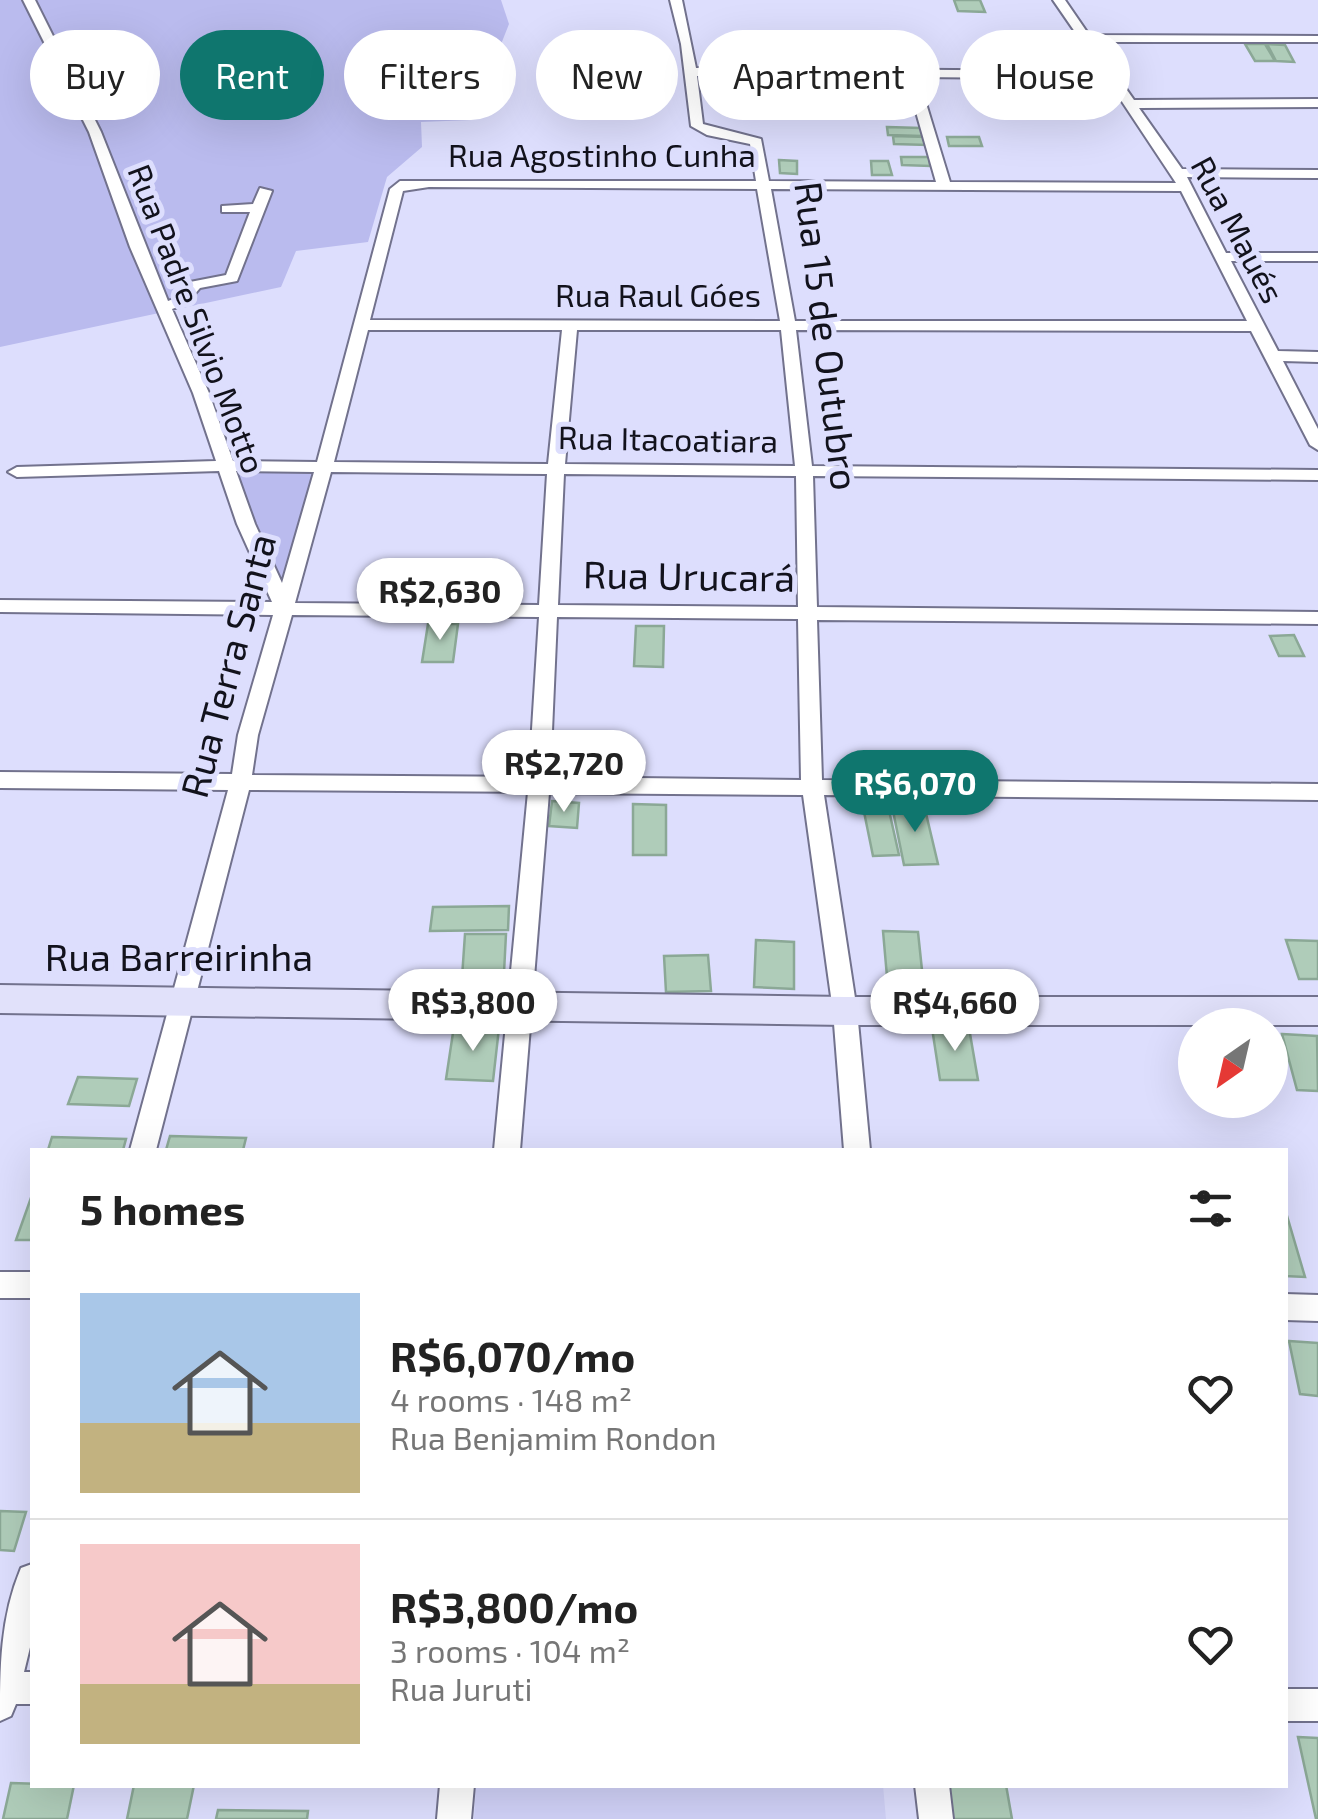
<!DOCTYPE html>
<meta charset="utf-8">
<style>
:root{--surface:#fff;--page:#f6f6f6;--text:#222;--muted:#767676;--line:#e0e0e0;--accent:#0f766e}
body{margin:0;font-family:"Exo 2",sans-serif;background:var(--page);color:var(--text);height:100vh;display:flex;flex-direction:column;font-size:38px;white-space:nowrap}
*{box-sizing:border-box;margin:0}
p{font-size:32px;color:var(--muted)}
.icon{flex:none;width:55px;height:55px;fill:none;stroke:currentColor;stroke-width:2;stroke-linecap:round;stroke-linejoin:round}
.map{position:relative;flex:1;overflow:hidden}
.drawer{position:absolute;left:30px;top:1148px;width:1258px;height:640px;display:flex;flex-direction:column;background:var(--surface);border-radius:0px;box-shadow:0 10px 40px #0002}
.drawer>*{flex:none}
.top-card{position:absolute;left:30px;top:30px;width:1260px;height:90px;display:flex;gap:20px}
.needle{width:65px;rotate:214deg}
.controls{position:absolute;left:1178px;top:1008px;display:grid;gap:20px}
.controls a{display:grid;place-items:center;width:110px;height:110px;border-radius:50%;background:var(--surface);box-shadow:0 10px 40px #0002;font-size:50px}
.price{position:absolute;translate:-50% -85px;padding:0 22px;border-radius:35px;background:#fff;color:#222;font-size:32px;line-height:65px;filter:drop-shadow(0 2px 5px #0008)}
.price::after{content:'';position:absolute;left:50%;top:60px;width:30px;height:22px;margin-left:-15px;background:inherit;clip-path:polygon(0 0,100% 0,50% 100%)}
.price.active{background:var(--accent);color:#fff}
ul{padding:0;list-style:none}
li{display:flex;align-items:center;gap:30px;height:250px;padding:0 50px}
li+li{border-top:2px solid var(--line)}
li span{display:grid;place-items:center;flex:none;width:280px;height:200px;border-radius:0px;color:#555}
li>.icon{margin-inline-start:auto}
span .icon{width:120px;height:120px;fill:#fffc;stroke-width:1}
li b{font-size:42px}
h2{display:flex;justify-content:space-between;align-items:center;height:120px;padding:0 50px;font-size:42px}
.chip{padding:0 35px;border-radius:45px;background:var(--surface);box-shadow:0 10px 40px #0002;font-size:35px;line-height:90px}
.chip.active{background:var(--accent);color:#fff}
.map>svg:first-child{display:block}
.built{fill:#d0d1f7}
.green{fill:#babbee}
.building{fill:#afccb9;stroke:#8ba896;stroke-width:2.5}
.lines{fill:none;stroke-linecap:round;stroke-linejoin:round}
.street-casing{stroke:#72728d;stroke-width:4}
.secondary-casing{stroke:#72728d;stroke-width:4}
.street{fill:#fff;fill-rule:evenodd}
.secondary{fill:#e1e1fa;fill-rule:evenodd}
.labels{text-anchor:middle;stroke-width:10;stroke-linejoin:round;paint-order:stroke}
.far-street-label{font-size:32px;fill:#12121c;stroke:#dddefd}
.street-label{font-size:38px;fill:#12121c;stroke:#dddefd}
</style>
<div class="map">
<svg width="1318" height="1819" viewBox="0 0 1318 1819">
<rect width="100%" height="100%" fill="#dddefd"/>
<!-- built -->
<path class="built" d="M476 1785H883L886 1819H474Z"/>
<!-- green -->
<path class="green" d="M0 0H501L509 24 471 120 421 122 422 147 387 177 368 242 296 251 281 287 0 347Z
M226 468H324L282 610Z"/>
<!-- building -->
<path class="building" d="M954 0H980L985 12 958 11Z
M1245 44H1265L1275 61H1255Z
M1267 44 1285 45 1294 62 1276 61Z
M887 127 921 128 922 136 888 135Z
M893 136 927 137 928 145 894 144Z
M947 137H979L982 146H949Z
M901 157H929L930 166 902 165Z
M779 160 797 161V174L780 173Z
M871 161H888L892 175H872Z
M428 624H458L453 662H422Z
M636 626H664L663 667 634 666Z
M1294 635 1304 656H1279L1270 636Z
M552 801 579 803 577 828 549 826Z
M633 804 666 805V855H633Z
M924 805 938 864 904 865 892 806Z
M888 806 899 855 873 856 863 807Z
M509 906 508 930 430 931 433 907Z
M883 931 918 932 924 989 888 988Z
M465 934H506L503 992H461Z
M756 940 794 942V989L754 987Z
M1286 940 1318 941V979H1299Z
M708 955 711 991 666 992 664 956Z
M454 1026 499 1028 493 1081 446 1079Z
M932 1028H969L978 1080H940Z
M1282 1034 1317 1036 1318 1091 1297 1090Z
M78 1077 137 1079 129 1106 68 1104Z
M170 1136 246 1138 243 1150H166Z
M52 1137 126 1139 123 1150H48Z
M32 1195V1240H16Z
M1285 1209 1305 1277 1285 1276Z
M1289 1341 1318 1343V1396L1300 1394Z
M0 1511 26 1512 14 1551 0 1550Z
M1298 1737 1318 1738V1819H1316Z
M11 1783 74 1785 67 1819H3Z
M134 1785H194L187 1819H127Z
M940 1785H1006L1012 1819H944Z
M218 1810 308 1811 307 1819H216Z"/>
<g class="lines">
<!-- street casing -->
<g class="street-casing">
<path id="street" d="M23 0H35L101 132 168 301 176 298 190 282 226 275 250 212H222V206L253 204 260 188 272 191 237 281 200 288 186 304 172 309 209 393 233 461 317 462 390 189 400 181H756L750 144 707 135 691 126 681 44 670 0H682L696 68 1102 71 1053 0H1065L1089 35 1318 36V42H1093L1134 100 1318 99V107L1139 108 1182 169 1318 170V178L1187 177 1226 253H1318V261H1231L1278 351 1318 352V362L1283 361 1318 429V450L1310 445 1251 331 796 330 812 466 1318 470V480L813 476 817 607 1318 612V624L817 620 822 780 1318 784V800L824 795 857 1011 870 1150H844L833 1011 803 795 549 793 520 1150H494L528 792 249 790 156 1150H130L228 790 0 788V772L232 774 238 735 273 615 0 612V600L272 602 237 524 219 471 17 477 8 472 17 467 216 461 193 393 130 247 89 132ZM697 76 906 77 936 182 769 181 761 139 703 124ZM918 77 1107 79 1176 183 950 182ZM429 187 757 189 780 321 370 320 403 191ZM771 189 1181 191 1247 321H795ZM368 330H562L548 464 334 462ZM577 330H781L795 466 565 464ZM236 471 314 472 282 583 255 524ZM331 472 547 474 539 605 295 603ZM564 474 796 476 798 607 558 605ZM292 615 539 617 529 777 252 775 258 735ZM557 617 798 619 801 780 550 777Z
M0 1272H32V1298H0Z
M1285 1294 1318 1295V1321L1285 1320Z
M32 1564V1639L24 1672H32V1704H16L11 1716 0 1721C0 1668 0 1618 21 1568Z
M1285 1689H1318V1721H1285Z
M440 1785H474L471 1819H437Z
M915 1785H949L953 1819H919Z"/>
</g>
<!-- secondary casing -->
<g class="secondary-casing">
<path id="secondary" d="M0 985 845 997H1318V1025H845L0 1013Z"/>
</g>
<!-- street -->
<use href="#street" class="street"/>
<!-- secondary -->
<use href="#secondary" class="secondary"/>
</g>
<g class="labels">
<!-- far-street labels -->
<g class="far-street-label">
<text x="602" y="167">Rua Agostinho Cunha</text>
<text transform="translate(1237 230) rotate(62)" y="11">Rua Maués</text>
<text x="658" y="307">Rua Raul Góes</text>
<text transform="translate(196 319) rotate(69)" y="11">Rua Padre Silvio Motto</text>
<text transform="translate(668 440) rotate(1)" y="11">Rua Itacoatiara</text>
</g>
<!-- street labels -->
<g class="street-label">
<text transform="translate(826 336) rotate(83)" y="13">Rua 15 de Outubro</text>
<text transform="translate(689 577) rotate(1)" y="13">Rua Urucará</text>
<text transform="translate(229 666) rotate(-75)" y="13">Rua Terra Santa</text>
<text x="179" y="971">Rua Barreirinha</text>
</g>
</g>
</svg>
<div class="controls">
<a><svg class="needle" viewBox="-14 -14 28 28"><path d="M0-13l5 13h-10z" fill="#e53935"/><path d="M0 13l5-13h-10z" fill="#767676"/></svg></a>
</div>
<b class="price" style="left:440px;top:643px">R$2,630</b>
<b class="price" style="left:564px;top:815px">R$2,720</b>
<b class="price active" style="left:915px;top:835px">R$6,070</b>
<b class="price" style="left:473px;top:1054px">R$3,800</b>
<b class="price" style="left:955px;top:1054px">R$4,660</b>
<div class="top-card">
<a class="chip">Buy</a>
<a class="chip active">Rent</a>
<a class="chip">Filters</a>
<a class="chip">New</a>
<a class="chip">Apartment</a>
<a class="chip">House</a>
</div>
<section class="drawer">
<h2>5 homes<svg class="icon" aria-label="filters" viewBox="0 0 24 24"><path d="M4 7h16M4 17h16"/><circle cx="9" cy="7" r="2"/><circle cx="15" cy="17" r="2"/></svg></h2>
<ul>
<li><span style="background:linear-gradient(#a9c7e8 65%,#c2b280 0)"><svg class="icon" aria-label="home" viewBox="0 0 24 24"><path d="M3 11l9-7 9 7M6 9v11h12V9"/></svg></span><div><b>R$6,070/mo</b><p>4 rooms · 148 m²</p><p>Rua Benjamim Rondon</p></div><svg class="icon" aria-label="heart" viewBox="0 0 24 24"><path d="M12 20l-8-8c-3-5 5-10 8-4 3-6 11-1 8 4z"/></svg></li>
<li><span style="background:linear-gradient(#f6c9c9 70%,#c2b280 0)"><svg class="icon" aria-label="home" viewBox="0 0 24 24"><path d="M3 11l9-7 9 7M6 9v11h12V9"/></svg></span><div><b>R$3,800/mo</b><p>3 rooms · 104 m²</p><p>Rua Juruti</p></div><svg class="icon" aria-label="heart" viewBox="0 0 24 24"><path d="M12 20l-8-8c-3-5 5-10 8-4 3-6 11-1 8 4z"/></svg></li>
</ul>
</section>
</div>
